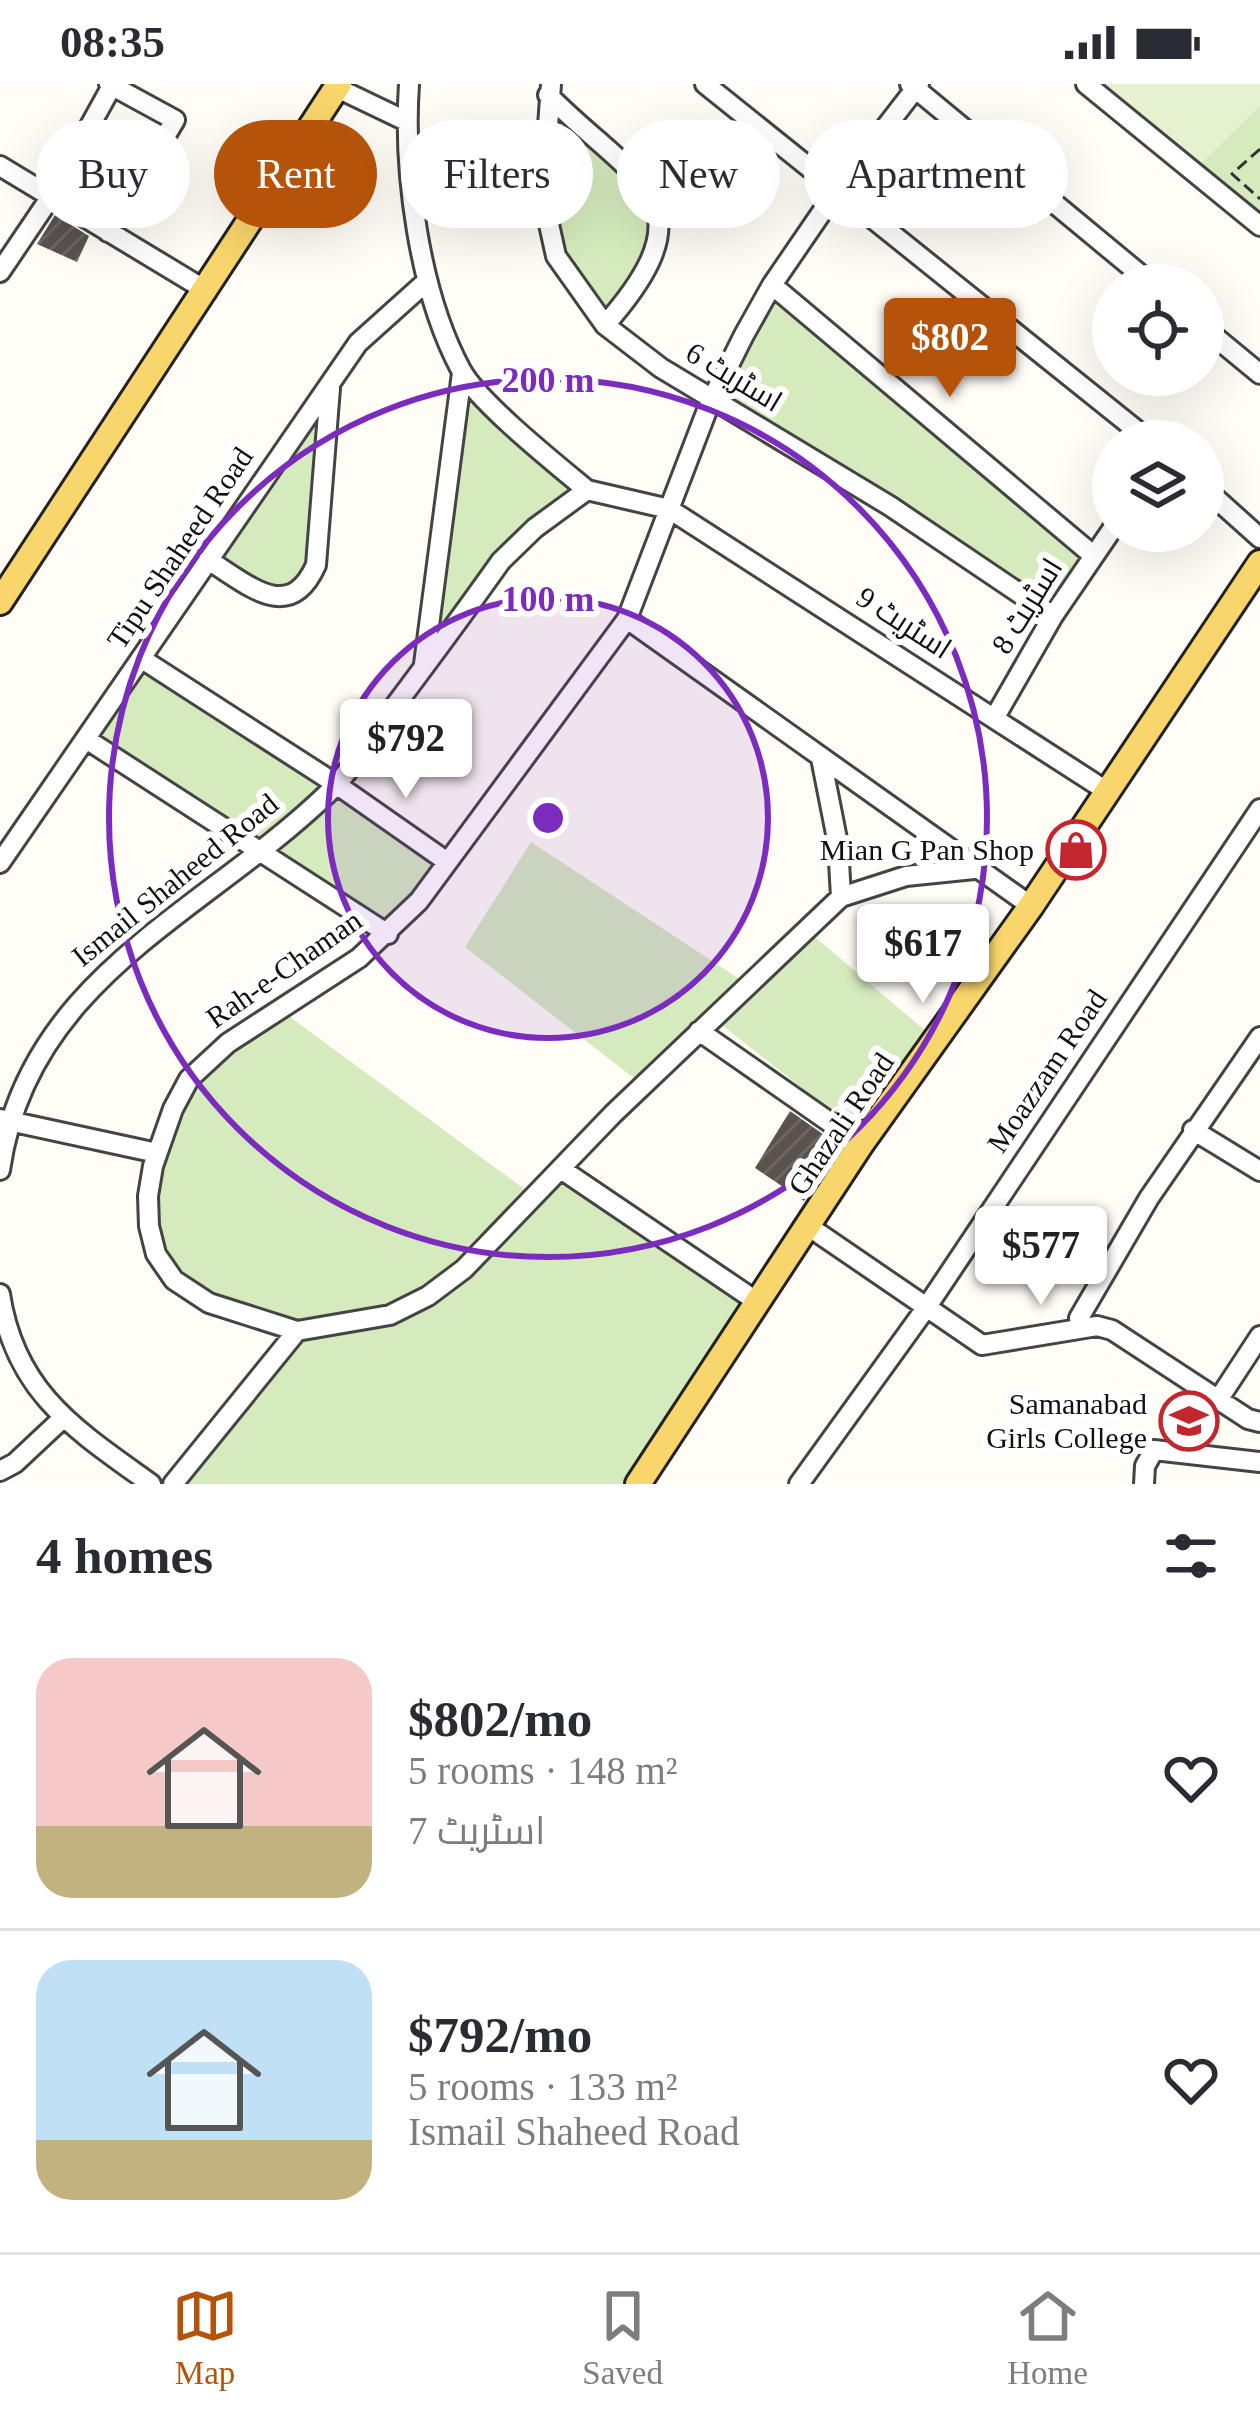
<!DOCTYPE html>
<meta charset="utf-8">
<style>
:root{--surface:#fff;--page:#f7f7f7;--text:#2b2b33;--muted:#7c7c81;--line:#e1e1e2;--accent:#b45309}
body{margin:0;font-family:"Times New Roman",Cairo,serif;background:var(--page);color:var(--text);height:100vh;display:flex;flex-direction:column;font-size:45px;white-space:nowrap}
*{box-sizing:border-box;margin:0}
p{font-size:39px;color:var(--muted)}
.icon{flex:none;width:66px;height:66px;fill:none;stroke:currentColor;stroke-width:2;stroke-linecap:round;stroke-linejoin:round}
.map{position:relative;height:1400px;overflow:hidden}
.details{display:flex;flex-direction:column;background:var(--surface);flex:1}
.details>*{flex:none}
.guide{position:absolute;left:36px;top:36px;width:1188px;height:108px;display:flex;gap:24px}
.buttons{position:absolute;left:1092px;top:180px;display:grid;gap:24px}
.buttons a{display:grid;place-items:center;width:132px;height:132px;border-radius:50%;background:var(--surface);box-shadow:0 12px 48px #0002;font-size:60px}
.price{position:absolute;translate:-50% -102px;padding:0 27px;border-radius:12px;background:#fff;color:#222;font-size:39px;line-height:78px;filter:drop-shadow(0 3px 6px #0008)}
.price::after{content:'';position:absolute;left:50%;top:72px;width:36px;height:27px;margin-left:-18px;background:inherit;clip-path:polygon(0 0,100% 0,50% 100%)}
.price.current{background:var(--accent);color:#fff}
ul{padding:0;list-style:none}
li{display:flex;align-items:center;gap:36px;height:300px;padding:0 36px}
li+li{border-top:3px solid var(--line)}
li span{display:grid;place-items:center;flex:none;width:336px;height:240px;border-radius:36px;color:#555}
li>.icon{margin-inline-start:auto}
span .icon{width:144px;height:144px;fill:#fffc;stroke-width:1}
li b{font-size:51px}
h2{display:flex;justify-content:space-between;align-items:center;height:144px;padding:0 36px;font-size:51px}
.chip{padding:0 42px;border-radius:54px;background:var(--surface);box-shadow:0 12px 48px #0002;font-size:42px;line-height:108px}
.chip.current{background:var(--accent);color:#fff}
.status{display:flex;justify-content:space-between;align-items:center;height:84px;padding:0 60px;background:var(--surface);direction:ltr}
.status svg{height:33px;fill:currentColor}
.menu{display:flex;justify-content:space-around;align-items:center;height:168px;border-top:3px solid var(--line);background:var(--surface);font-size:33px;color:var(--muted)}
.menu a{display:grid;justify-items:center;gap:6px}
.menu .current{color:var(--accent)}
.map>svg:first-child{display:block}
.park{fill:#d5ebbd}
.pitch{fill:#e6f2cf}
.building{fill:url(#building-hatch)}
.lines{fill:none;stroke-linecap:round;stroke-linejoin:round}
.minor-casing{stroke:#444;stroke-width:24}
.major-casing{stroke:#222;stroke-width:30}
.path{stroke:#333;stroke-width:3;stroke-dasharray:12 6;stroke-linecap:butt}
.minor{stroke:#fff;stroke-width:18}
.major{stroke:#f9d66b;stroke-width:24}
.ring{fill:none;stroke:#7b2cbf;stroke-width:6}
.labels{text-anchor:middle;stroke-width:12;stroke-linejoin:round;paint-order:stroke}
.street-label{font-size:30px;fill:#111;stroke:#fff}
.poi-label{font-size:30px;fill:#111;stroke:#fff;text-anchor:end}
.centre{fill:#7b2cbf;stroke:#fff;stroke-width:6}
.ring-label{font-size:36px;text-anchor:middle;font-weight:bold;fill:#7b2cbf;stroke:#fff;stroke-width:12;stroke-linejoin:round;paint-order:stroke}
</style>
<div class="status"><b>08:35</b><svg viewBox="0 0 49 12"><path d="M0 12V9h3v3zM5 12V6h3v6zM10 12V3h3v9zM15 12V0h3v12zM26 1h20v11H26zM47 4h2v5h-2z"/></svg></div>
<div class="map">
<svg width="1260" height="1400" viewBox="0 0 1260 1400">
<defs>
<pattern id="building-hatch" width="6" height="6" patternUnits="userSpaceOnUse" patternTransform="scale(3)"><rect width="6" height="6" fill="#5a524d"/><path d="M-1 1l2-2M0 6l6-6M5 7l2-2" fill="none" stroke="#6d6662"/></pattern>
</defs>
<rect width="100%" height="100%" fill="#fffdf5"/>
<!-- park -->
<path class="park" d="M548 11 639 95 659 154 605 241 556 172 543 113Z
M1260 21V142L1193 87Z
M772 201 1094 472 1053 532 709 321Z
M462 289 593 407 535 444 423 585Z
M330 299 316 481 279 514 208 476Z
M142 575 446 777 380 849 86 655Z
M531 758 744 898 635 995 465 863Z
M809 848 934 954 860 1050 717 937Z
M279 925 534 1112 566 1080 763 1215 637 1400H179L306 1245 275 1241 180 1196 162 1170 152 1111 186 1001Z"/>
<!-- pitch -->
<path class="pitch" d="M1086 0H1260V21L1193 87Z"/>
<!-- building -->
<path class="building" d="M55 131 89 152 77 178 37 160Z
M790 1027 840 1062 804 1117 755 1084Z"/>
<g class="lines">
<!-- minor casing -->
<g class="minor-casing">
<path id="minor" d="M409 0C403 88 419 208 461 286 478 318 557 381 587 406
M551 0 543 113 556 172 605 241 661 284 890 422 1053 532
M705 0 1150 357
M910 0 1153 201
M919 0 837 106 772 201 744 251 709 321 627 535 419 817 359 874 228 959 189 995 173 1025 153 1082 148 1112 149 1142 156 1170 174 1196 209 1219 297 1247 390 1231 428 1212 464 1185 613 1030 841 813 906 792 974 785
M1086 0 1260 142
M337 4 406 37
M548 11C635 99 715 116 605 241
M0 82 207 207
M108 148 175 36 109 0
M0 188 50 114 113 0
M772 201 1094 472
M1203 243 1260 290
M1203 403 1260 454
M208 476C248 500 289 541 316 481L330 304
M627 535 1031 822
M142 575 336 700 446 777
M424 580 462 289
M995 633 1053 532 1113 444
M86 655 388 850
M821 674 838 760 841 813
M0 779 358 259 427 197
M699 947 861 1060
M0 1035 157 1069
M1193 1046 1260 1087
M561 1085 759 1219
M0 1086C27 895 203 829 326 711 348 691 364 663 382 639 422 586 462 532 501 477L535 444 587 406 669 425 1105 706
M808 1142 982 1261 1097 1242 1112 1246 1248 1335 1260 1338
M0 1210C15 1309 76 1346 151 1400
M1080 1242 1079 1234 1149 1114 1260 953
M1218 1316 1260 1252
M0 1387 15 1379 62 1335
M173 1400 297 1247
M799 1400 926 1224 1260 725
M1144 1400 1145 1382 1154 1366 1260 1378"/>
</g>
<!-- major casing -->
<g class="major-casing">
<path id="major" d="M0 518 339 0
M638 1400 861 1060 1031 822 1260 479"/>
</g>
<!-- path -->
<path class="path" d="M1260 65 1232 90 1260 115"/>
<!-- minor -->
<use href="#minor" class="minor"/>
<!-- major -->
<use href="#major" class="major"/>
</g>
<!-- distance rings -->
<circle cx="548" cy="734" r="220" fill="#7b2cbf" fill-opacity=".12"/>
<g class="ring">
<circle cx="548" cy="734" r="220"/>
<circle cx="548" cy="734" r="439"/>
</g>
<!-- icons -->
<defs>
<g id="shop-ring" transform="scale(3)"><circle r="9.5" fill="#fff" stroke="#c4262e" stroke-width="1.5"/><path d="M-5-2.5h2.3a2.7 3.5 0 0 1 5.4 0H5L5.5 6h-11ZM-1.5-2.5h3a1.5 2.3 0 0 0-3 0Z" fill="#c4262e"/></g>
<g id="university-ring" transform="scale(3)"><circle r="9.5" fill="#fff" stroke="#c4262e" stroke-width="1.5"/><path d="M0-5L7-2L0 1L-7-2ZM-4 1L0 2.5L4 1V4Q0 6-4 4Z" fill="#c4262e"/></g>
</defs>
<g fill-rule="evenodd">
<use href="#shop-ring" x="1076" y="766"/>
<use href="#university-ring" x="1189" y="1337"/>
</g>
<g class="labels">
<!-- street labels -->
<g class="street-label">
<text transform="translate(734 293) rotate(31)" y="10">اسٹریٹ 6</text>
<text transform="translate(180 464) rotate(-56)" y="10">Tipu Shaheed Road</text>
<text transform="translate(1027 522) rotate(-58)" y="10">اسٹریٹ 8</text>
<text transform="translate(904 539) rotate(33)" y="10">اسٹریٹ 9</text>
<text transform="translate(175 796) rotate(-39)" y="10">Ismail Shaheed Road</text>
<text transform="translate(284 885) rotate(-35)" y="10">Rah-e-Chaman</text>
<text transform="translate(1047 987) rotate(-56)" y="10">Moazzam Road</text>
<text transform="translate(841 1040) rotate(-56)" y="10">Ghazali Road</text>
</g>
<!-- poi labels -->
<g class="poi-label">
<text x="1034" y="776">Mian G Pan Shop</text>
<text x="1147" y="1330">Samanabad<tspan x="1147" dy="34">Girls College</tspan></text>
</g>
</g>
<circle cx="548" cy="734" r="18" class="centre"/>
<g class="ring-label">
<text x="548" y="308">200 m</text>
<text x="548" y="527">100 m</text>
</g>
</svg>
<div class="buttons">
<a><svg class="icon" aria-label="locate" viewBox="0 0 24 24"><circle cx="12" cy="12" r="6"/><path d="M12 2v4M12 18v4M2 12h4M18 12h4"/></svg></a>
<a><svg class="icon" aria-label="layers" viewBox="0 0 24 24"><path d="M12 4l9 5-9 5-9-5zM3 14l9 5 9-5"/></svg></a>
</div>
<b class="price current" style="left:950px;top:316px">$802</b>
<b class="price" style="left:406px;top:717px">$792</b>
<b class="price" style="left:923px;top:922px">$617</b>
<b class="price" style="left:1041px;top:1224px">$577</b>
<div class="guide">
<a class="chip">Buy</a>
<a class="chip current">Rent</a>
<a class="chip">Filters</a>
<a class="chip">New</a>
<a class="chip">Apartment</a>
</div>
</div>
<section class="details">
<h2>4 homes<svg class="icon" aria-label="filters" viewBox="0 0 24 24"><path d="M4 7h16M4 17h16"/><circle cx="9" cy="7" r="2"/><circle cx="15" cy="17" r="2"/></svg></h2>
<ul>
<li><span style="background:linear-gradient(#f6c9c9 70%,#c2b280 0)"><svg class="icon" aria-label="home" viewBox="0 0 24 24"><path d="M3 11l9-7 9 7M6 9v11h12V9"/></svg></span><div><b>$802/mo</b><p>5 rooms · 148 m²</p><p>اسٹریٹ 7</p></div><svg class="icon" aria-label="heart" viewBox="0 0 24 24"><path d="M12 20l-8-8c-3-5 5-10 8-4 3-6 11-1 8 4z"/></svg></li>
<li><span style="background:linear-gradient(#bfe0f5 75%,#c2b280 0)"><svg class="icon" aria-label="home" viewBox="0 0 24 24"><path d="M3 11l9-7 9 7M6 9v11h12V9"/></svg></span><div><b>$792/mo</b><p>5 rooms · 133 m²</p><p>Ismail Shaheed Road</p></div><svg class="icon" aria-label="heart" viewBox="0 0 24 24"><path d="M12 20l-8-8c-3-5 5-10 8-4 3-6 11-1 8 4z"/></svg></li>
</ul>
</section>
<nav class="menu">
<a class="current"><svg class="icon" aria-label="map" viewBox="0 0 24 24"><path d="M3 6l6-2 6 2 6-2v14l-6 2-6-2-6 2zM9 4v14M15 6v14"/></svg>Map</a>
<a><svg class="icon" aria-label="saved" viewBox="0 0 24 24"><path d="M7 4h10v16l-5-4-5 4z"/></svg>Saved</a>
<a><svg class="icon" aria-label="home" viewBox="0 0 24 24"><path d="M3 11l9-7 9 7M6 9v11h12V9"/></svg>Home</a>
</nav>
